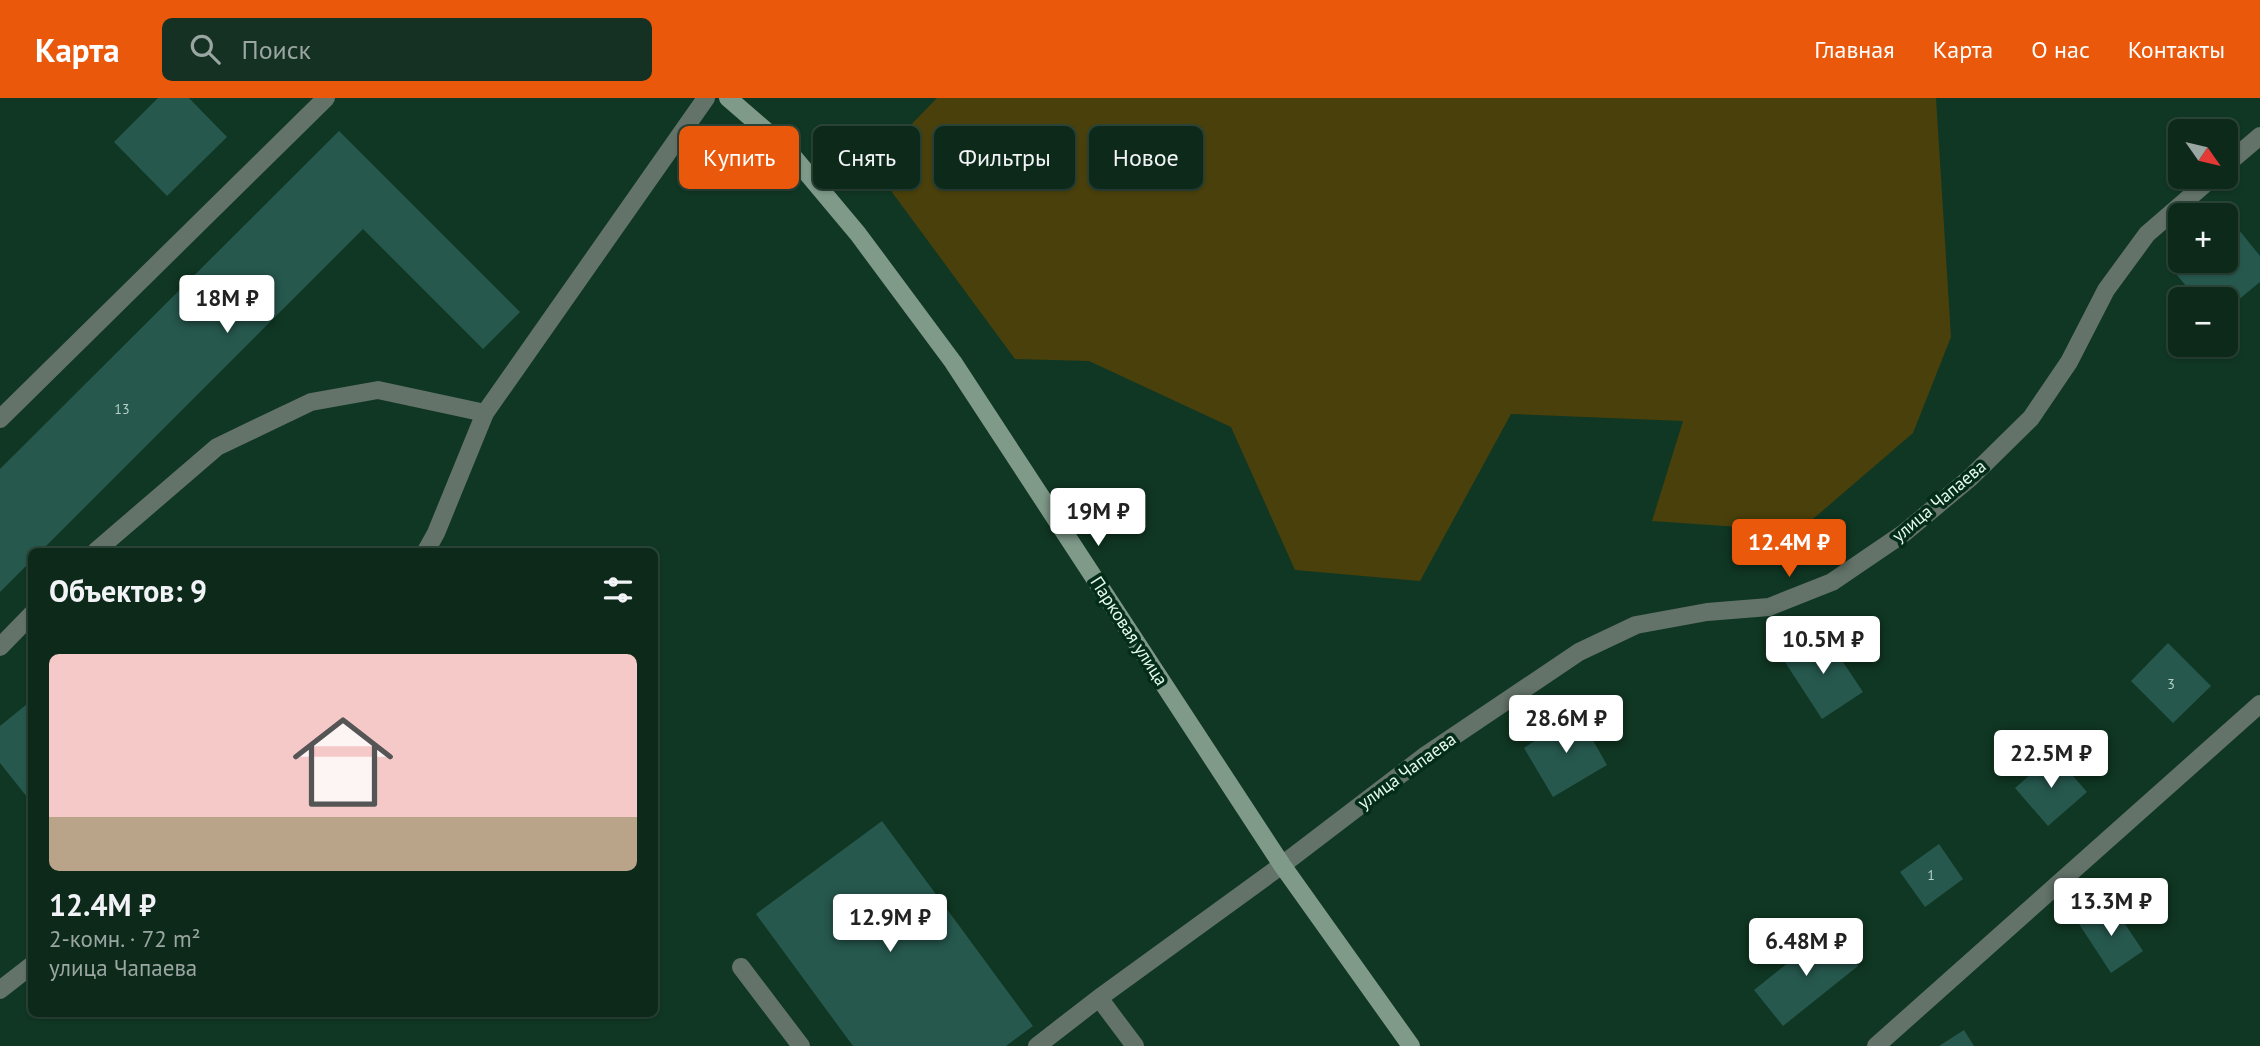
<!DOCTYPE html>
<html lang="ru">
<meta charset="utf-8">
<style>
:root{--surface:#0c291a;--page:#153123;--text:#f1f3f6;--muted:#9aa6a2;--line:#2c4539;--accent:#ea580c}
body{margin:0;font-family:"PT Sans",sans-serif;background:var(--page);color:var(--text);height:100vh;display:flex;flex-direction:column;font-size:26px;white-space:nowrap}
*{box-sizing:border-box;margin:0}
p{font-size:23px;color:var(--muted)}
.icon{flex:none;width:38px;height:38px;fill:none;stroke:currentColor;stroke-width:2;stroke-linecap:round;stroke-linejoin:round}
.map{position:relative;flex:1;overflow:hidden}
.sheet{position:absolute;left:28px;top:450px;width:630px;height:469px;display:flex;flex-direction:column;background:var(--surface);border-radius:10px;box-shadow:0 2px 5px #0004,0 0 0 2px var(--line)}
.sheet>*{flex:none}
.hud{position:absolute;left:679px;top:28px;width:665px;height:63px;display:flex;gap:14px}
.needle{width:46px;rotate:124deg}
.fabs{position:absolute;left:2168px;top:21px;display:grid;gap:14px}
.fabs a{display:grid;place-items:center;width:70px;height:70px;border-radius:10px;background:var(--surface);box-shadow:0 2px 5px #0004,0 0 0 2px var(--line);font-size:35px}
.price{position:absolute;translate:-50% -60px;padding:0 16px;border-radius:7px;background:#fff;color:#222;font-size:23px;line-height:46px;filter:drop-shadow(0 2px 4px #0008)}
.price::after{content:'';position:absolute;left:50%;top:42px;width:21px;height:16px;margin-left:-10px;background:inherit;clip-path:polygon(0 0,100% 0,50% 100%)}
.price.current{background:var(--accent);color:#fff}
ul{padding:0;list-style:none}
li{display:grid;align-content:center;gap:14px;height:371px;padding:0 21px}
li span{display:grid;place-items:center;height:217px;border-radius:10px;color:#555}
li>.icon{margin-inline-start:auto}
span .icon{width:126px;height:126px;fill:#fffc;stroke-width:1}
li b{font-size:30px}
h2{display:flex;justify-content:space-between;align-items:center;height:84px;padding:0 21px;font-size:30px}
.pill{padding:0 24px;border-radius:10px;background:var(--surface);box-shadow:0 2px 5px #0004,0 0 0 2px var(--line);font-size:24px;line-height:63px}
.pill.current{background:var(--accent);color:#fff}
header{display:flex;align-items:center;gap:42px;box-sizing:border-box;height:98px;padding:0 35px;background:var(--accent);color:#fff}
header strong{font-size:33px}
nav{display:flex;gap:38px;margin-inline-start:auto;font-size:24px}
.search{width:490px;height:63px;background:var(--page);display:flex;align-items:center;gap:18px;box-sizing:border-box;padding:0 24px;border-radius:10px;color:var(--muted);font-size:26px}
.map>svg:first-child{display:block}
.green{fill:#4a400b}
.building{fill:#26584e}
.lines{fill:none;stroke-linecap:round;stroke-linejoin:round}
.lane{stroke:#637369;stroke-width:18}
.street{stroke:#637369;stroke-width:18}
.secondary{stroke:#7f9a89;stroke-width:18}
.labels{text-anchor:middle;stroke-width:7;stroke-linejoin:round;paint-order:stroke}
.number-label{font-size:14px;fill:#b5d2c5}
.street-label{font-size:18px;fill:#e5faed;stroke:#042d19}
</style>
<header>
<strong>Карта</strong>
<div class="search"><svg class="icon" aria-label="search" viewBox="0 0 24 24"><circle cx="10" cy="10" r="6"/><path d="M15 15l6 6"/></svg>Поиск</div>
<nav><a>Главная</a><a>Карта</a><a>О нас</a><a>Контакты</a></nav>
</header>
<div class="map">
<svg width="2260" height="948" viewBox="0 0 2260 948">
<rect width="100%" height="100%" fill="#103723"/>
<!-- green -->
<path class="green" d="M937 0H1936L1951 239 1913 335 1799 433 1652 423 1683 323 1511 316 1420 483 1295 472 1231 329 1089 263 1015 261 872 67Z"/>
<!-- building -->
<path class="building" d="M158 0H189L227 39 167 98 114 44Z
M339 33 520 214 483 251 363 131 41 453H32V462L0 494V371Z
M2235 127 2260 158V184L2226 212V201H2197L2176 176 2192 163H2226V135Z
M1823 534 1863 594 1822 621 1783 561Z
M2168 545 2211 588 2173 625 2131 583Z
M32 602V696L27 699 0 665V628Z
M1577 614 1607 667 1553 699 1524 650Z
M2054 656 2087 694 2048 728 2015 690Z
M882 723 1033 928 1006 948H853L756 816Z
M1939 746 1963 781 1925 809 1900 774Z
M2111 805 2143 853 2111 875 2079 826Z
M1829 832 1858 868 1783 928 1754 892Z
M1964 932 1974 948H1939Z"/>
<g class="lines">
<!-- lane -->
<path class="lane" d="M0 321 326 0
M96 453 217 349 311 304 378 292 485 315
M426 453 436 435 485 315 706 0
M0 549 32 516
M741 869 801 948
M0 892 32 867
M1099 900 1135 948
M1037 948 1099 900 1282 767"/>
<!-- street -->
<path class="street" d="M2226 67 2260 38
M1282 767 1426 657 1579 554 1636 527 1707 514 1769 509 1832 484 1904 435 1970 380 2031 320 2069 264 2106 192 2147 136 2213 79
M1876 948 2260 606"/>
<!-- secondary -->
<path class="secondary" d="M728 0 786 50 858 136 953 264 1282 767 1411 948"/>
</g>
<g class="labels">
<!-- number labels -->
<g class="number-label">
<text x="122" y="316">13</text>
<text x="2171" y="591">3</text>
<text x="1931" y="782">1</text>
</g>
<!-- street labels -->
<g class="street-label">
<text transform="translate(1939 403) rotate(-40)" y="6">улица Чапаева</text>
<text transform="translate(1129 533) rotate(57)" y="6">Парковая улица</text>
<text transform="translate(1407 673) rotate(-36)" y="6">улица Чапаева</text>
</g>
</g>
</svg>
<div class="fabs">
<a><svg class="needle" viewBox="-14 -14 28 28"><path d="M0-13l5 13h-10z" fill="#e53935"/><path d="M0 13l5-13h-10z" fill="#9aa6a2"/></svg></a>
<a>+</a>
<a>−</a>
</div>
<b class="price" style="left:227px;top:237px">18M ₽</b>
<b class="price" style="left:1098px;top:450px">19M ₽</b>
<b class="price current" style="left:1789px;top:481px">12.4M ₽</b>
<b class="price" style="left:1823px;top:578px">10.5M ₽</b>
<b class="price" style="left:1566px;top:657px">28.6M ₽</b>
<b class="price" style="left:2051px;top:692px">22.5M ₽</b>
<b class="price" style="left:2111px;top:840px">13.3M ₽</b>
<b class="price" style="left:890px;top:856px">12.9M ₽</b>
<b class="price" style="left:1806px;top:880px">6.48M ₽</b>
<div class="hud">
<a class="pill current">Купить</a>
<a class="pill">Снять</a>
<a class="pill">Фильтры</a>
<a class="pill">Новое</a>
</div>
<section class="sheet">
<h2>Объектов: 9<svg class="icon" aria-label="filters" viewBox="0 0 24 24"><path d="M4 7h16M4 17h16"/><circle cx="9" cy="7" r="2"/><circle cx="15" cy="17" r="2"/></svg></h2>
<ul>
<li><span style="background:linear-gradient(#f6c9c9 75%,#b9a48a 0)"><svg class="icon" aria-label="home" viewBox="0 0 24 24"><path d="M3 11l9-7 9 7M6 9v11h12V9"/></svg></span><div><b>12.4M ₽</b><p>2-комн. · 72 m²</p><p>улица Чапаева</p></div></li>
</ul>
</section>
</div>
